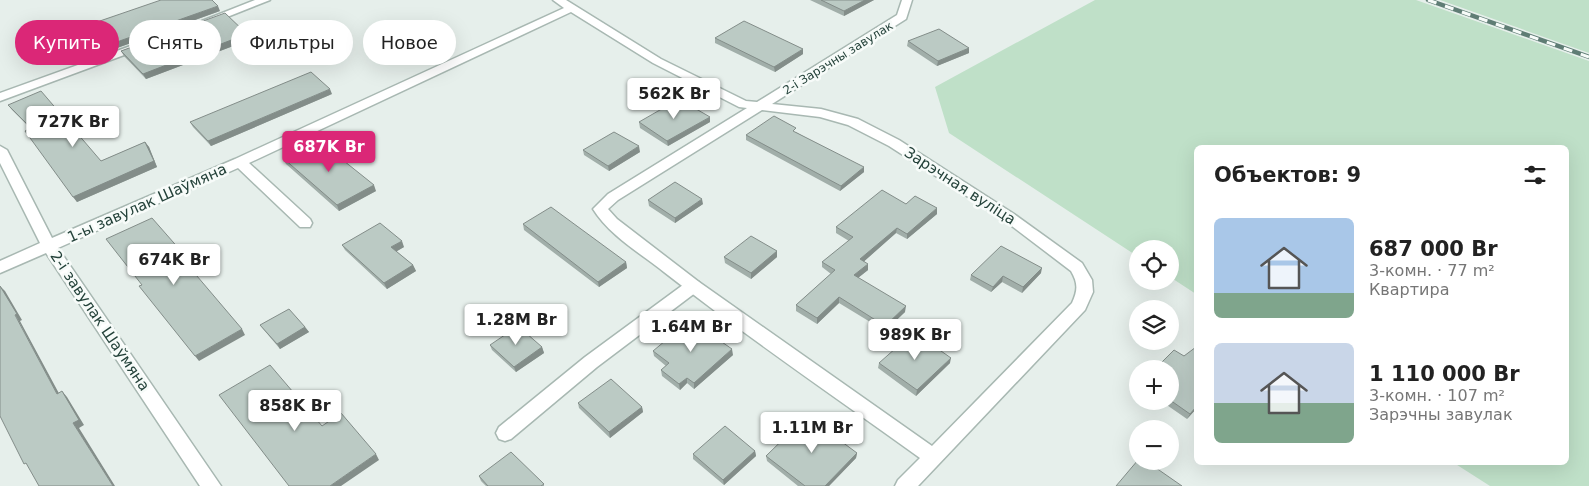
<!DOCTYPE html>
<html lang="ru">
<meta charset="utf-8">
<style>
:root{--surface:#fff;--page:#f6f6f6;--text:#222;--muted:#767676;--accent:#db2777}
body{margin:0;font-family:"DejaVu Sans",sans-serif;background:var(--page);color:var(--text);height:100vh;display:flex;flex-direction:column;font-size:19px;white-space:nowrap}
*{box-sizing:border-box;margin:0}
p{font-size:16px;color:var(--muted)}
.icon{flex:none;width:28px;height:28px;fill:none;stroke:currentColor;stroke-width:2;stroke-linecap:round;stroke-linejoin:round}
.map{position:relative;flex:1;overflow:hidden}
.drawer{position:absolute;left:1194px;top:145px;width:375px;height:320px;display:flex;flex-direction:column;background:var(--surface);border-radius:8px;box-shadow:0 5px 20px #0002}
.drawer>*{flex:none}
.hud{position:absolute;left:15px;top:20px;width:475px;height:45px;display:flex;gap:10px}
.buttons{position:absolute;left:1129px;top:240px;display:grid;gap:10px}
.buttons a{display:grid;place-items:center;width:50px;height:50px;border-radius:50%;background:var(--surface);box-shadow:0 5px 20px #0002;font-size:25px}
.price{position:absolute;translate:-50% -42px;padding:0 11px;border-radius:5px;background:#fff;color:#222;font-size:16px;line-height:32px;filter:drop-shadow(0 1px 2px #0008)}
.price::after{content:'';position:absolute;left:50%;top:30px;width:15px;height:11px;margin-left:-8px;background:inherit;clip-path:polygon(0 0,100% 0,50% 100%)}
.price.selected{background:var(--accent);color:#fff}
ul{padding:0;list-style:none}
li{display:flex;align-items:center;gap:15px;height:125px;padding:0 20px}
li span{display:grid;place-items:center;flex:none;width:140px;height:100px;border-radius:8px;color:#555}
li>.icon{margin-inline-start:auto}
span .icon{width:60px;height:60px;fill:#fffc;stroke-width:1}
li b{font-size:21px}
h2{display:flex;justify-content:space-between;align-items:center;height:60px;padding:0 20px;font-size:21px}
.chip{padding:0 18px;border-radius:22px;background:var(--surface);box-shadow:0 5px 20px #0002;font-size:18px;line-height:45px}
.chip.selected{background:var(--accent);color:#fff}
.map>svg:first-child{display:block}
.green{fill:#bfe0c8}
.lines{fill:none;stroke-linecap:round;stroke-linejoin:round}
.lane-casing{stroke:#a8b8b2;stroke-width:3}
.street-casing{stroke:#a8b8b2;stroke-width:3}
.lane{fill:#fff;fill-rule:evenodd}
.street{fill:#fff;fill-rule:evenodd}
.rail-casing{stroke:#5f7d75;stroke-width:4.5}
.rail{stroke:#f7fbf9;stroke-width:3;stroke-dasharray:9;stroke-linecap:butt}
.wall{fill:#a1aea9}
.shaded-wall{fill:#838d89}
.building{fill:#bbcac4;stroke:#838d89}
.labels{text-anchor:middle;stroke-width:5;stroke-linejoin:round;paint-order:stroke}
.far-street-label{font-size:12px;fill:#24423a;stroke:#f7fbf9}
.street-label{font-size:15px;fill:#24423a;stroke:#f7fbf9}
</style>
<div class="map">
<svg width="1589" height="486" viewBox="0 0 1589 486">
<rect width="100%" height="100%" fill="#e6efeb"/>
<!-- green -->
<path class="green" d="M1095 0H1416L1589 61V486H1490L1454 463 1566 462V148H1196V294L1170 277V249H1138L1137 256 949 133 935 87Z
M1440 0H1589V53Z"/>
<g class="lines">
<!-- lane casing -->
<g class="lane-casing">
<path id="lane" d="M693 280 699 282 701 286 699 290 597 367 511 439 505 441 499 439 496 433 499 427 585 357 687 282Z"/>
</g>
<!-- street casing -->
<g class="street-casing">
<path id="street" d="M255 0H270L212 23 208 24 202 21Z
M553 0H566L661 59 746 101 757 102 897 15 902 0H912L906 19 772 104 821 109 858 119 899 140 1014 214 1082 263 1092 280 1093 292 1085 310 918 486H895L898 480 920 458C834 396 747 337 664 272 640 253 609 235 593 209L608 194 747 108 739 107 653 63 571 12 249 163 310 219 312 223 310 227H300L238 168 58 248 221 486H200L46 253 0 273V261L40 243 0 163V146L7 150 52 238 235 159 564 8ZM762 110 820 117 848 125 889 146 1004 220 1071 271C1078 283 1078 290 1072 303L932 446 699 282 617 219 608 209 618 200Z
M139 43 143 44V48L0 101V93Z"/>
</g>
<!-- lane -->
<use href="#lane" class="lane"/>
<!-- street -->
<use href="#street" class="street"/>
<!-- rail casing -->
<g class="rail-casing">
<path id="rail" d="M1428 0 1589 57"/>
</g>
<!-- rail -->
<use href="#rail" class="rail"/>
</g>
<!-- wall -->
<path class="wall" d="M810 0H874L844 16Z
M220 11 117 48 97 28 94 23Z
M247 34 249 40 146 79 124 56 121 51Z
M715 38 803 54 775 72 715 43Z
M908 41 969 53 937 66 907 46Z
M332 94 211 146 193 127 190 122Z
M8 105 101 161 145 142 149 147 157 167 77 202 31 129 12 110Z
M639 122H710L668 146 640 128Z
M796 132 864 172 840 191 746 140V135Z
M583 150 640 152 609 171 584 155Z
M283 158 376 191 339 211 286 164Z
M648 200 703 204 675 223 649 206Z
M906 204 937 214 907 239 896 233 864 261 868 270 858 278 905 312 885 331 839 303 817 324 796 311V305L831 274 822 267V262L849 241 836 233V227Z
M523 224 626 262 627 268 599 287 524 230Z
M342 245 404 247 396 251 413 265 416 271 387 289 345 250Z
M777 251V257L751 279 725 263 724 257Z
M1041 273 1022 293 1002 282 991 292 970 280 971 275Z
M260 325 305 327 309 332 280 349 264 330Z
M490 345 542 347 544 353 516 372 492 350Z
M653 351 733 355 694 389 687 383 680 390 662 376 661 370 666 366 654 356Z
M879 363H950L916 396 878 368Z
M1170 369 1196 409 1187 419 1161 401H1170Z
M578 403 642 407 643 412 610 438 579 408Z
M755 451 756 456 724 485 693 459V454Z
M857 453 856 458 829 486H798L767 461 766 456Z
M479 476 544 484V486H486L481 481Z"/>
<!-- shaded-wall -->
<path class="shaded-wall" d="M865 0H874L844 16V11Z
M218 6 220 11 117 48 114 43Z
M247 34 249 40 146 79 143 74Z
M969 48V53L937 66 938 61Z
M803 49V54L775 72 774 67Z
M330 89 332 94 211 146 208 141Z
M710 117V122L668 146 667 141Z
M145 142 149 147 157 167 77 202 73 197Z
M639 146 640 152 609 171 608 166Z
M864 167V172L840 191 841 186Z
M374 185 376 191 339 211 337 205Z
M702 199 703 204 675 223V218Z
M937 208V214L907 239V234Z
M897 228 896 233 860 265V259Z
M402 241 404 247 394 253 391 247Z
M777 251V257L751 279V273Z
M626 262 627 268 599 287 598 282Z
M868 264V270L854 281V275Z
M413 265 416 271 387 289 384 283Z
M195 267 198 272 194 275 191 269Z
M1042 268 1041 273 1022 293 1023 287Z
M1003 276 1002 282 991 292 993 287Z
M0 286 5 291 22 320 20 321 62 399 57 394Z
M839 297V303L817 324V318Z
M906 306 905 312 885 331V326Z
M305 327 309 332 280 349 277 344Z
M242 329 245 335 199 361 195 356Z
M542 347 544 353 516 372 514 367Z
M732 349 733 355 694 389V383Z
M951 358 950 363 916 396 917 390Z
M687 378V383L680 390 679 384Z
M62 391 67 397 84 425 79 428 115 486H113L73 423Z
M642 407 643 412 610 438 609 432Z
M1196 407V409L1187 419 1190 414Z
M755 451 756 456 724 485 723 480Z
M857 453 856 458 829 486H825Z
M376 454 379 460 341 486H330Z"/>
<!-- building -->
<path class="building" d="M161 0H212L218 6 114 43 94 23Z
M821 0H865L844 11Z
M225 13 247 34 143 74 121 51Z
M744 21 803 49 774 67 715 38Z
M939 29 969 48 938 61 908 41Z
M311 72 330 89 208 141 190 122Z
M41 91 101 161 145 142 154 161 73 197 25 131 31 128 8 105Z
M679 99 710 117 667 141 639 122Z
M774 116 796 128 793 131 864 167 841 186 746 135Z
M614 132 639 146 608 166 583 150Z
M319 141 374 185 337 205 283 158Z
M675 182 702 199 675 218 648 200Z
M882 190 906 204 915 196 937 208 907 234 897 228 860 259 868 264 854 275 906 306 885 326 839 297 817 318 796 305 835 270 822 262 853 237 836 227Z
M551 207 626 262 598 282 523 224Z
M152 218 195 267 191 269 242 329 195 356 139 286 142 285 106 239Z
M380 223 402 241 391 247 413 265 384 283 342 245Z
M751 236 777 251 751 273 724 257Z
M1001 246 1042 268 1023 287 1003 276 993 287 971 275Z
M0 286 17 314 15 315 57 394 62 391 79 420 73 423 113 486H39L26 463 24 464 0 416Z
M289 309 305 327 277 344 260 325Z
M690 320 732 349 694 383 687 378 679 384 661 370 669 363 653 351Z
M518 326 542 347 514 367 490 345Z
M914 332 951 358 917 390 879 363Z
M1196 347V407L1190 414 1170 400V369H1155L1174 350 1184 356Z
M270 365 322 426 341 413 376 454 330 486H289L219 395Z
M611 379 642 407 609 432 578 403Z
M807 416 857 453 825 486H805L766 456Z
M725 426 755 451 723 480 693 454Z
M511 452 544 484 541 486H488L479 476Z
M1138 460V461H1146L1182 486H1116Z"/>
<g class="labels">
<!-- far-street labels -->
<g class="far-street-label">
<text transform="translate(838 58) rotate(-32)" y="4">2-і Зарэчны завулак</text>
</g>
<!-- street labels -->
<g class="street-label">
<text transform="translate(960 186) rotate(33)" y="5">Зарэчная вуліца</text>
<text transform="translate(147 203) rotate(-24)" y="5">1-ы завулак Шаўмяна</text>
<text transform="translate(100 321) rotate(56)" y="5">2-і завулак Шаўмяна</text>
</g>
</g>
</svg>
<div class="buttons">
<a><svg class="icon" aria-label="locate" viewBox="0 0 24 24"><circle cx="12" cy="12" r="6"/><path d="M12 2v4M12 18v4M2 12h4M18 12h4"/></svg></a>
<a><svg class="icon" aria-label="layers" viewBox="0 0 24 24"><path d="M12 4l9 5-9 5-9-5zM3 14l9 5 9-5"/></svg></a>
<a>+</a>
<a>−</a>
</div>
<b class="price" style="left:674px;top:120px">562K Br</b>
<b class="price" style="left:73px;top:148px">727K Br</b>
<b class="price selected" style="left:329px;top:173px">687K Br</b>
<b class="price" style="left:174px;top:286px">674K Br</b>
<b class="price" style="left:516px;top:346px">1.28M Br</b>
<b class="price" style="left:691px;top:353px">1.64M Br</b>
<b class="price" style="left:915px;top:361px">989K Br</b>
<b class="price" style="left:295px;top:432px">858K Br</b>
<b class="price" style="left:812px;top:454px">1.11M Br</b>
<div class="hud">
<a class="chip selected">Купить</a>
<a class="chip">Снять</a>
<a class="chip">Фильтры</a>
<a class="chip">Новое</a>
</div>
<section class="drawer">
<h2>Объектов: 9<svg class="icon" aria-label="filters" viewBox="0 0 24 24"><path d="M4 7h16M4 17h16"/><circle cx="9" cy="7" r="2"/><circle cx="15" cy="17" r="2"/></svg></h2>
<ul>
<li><span style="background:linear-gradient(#a9c7e8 75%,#7fa58c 0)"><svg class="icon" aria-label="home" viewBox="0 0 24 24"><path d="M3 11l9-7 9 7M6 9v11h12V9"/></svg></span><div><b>687 000 Br</b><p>3-комн. · 77 m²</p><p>Квартира</p></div></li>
<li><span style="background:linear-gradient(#c9d6e8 60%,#7fa58c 0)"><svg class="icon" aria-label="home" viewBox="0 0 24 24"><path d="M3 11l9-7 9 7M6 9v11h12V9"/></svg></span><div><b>1 110 000 Br</b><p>3-комн. · 107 m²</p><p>Зарэчны завулак</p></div></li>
</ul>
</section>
</div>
